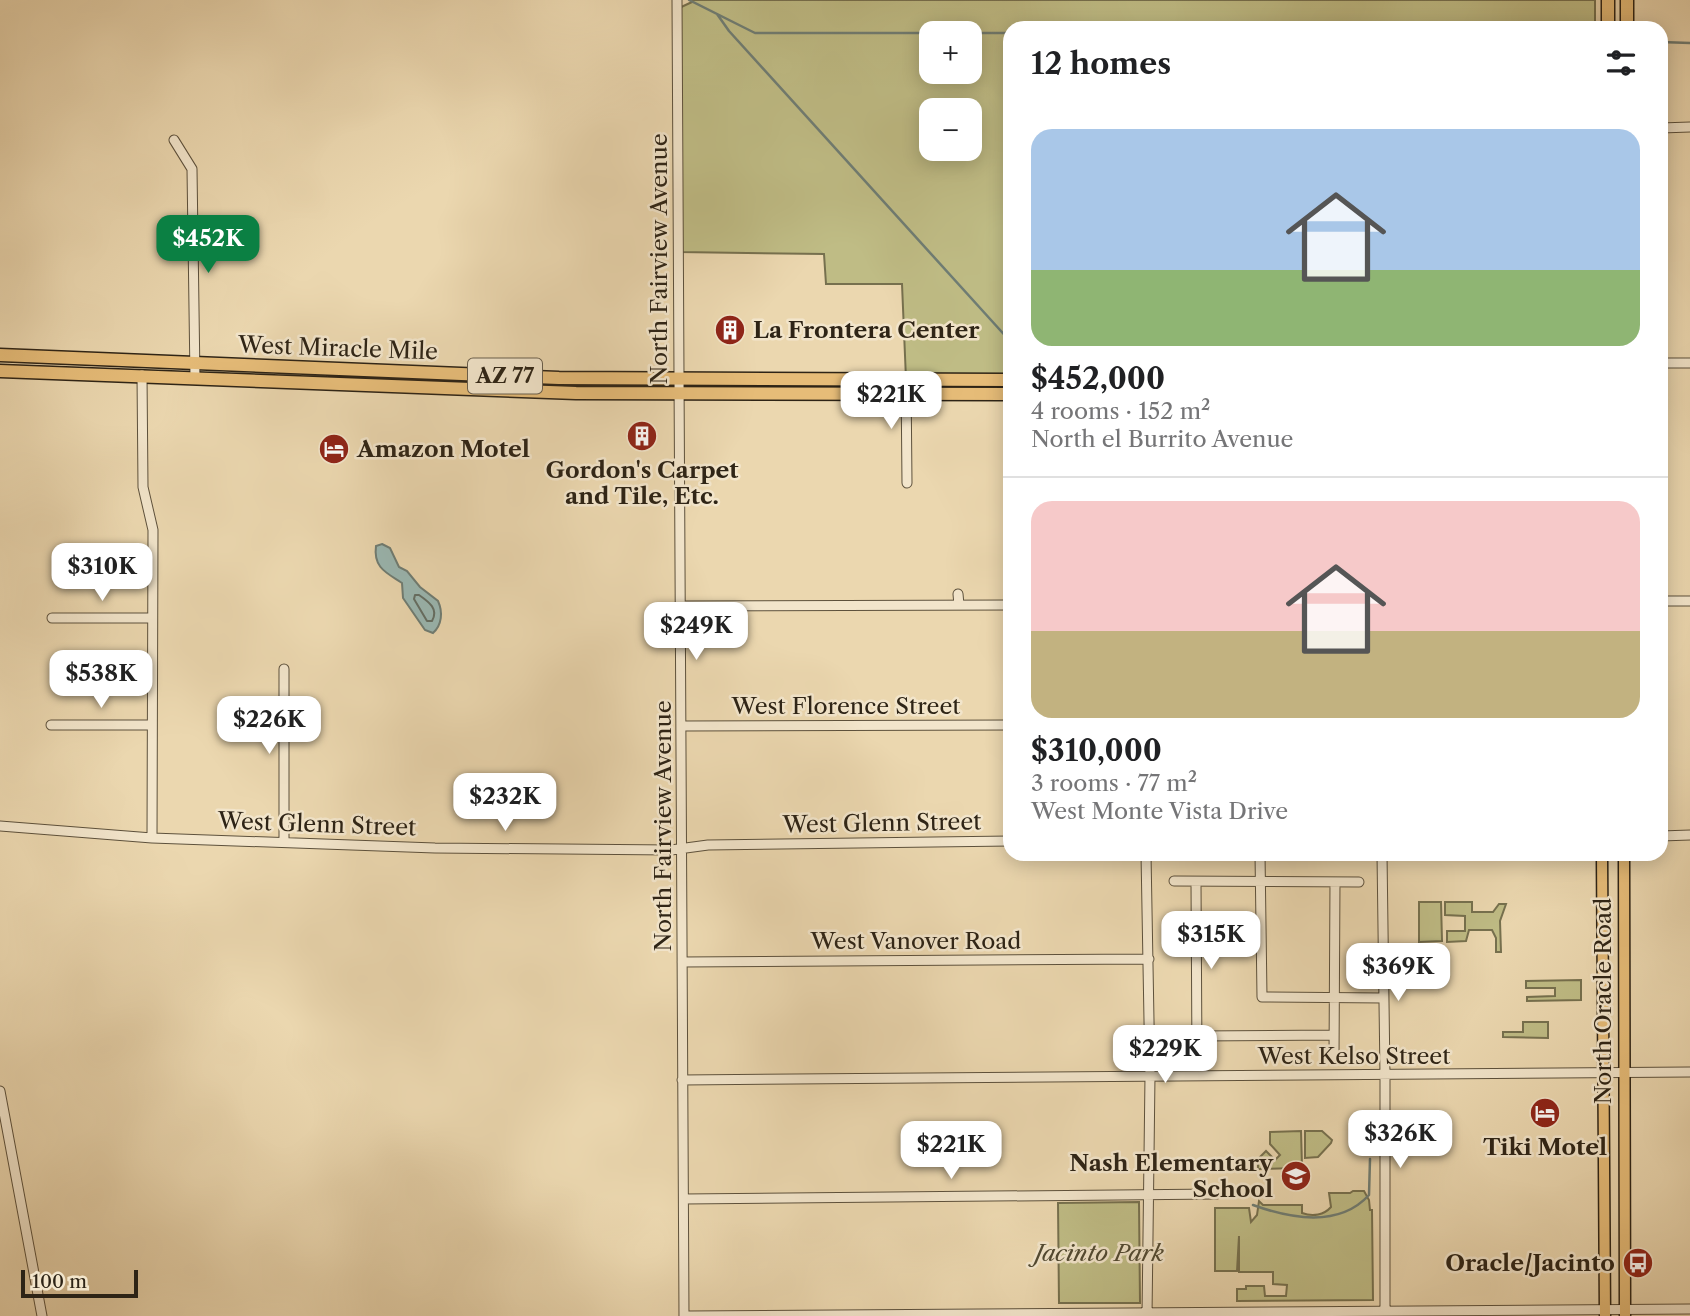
<!DOCTYPE html>
<meta charset="utf-8">
<style>
:root{--surface:#fff;--page:#f6f6f6;--text:#202124;--muted:#757577;--line:#e0e0e0;--accent:#0b8043}
body{margin:0;font-family:"Libre Caslon Text",serif;background:var(--page);color:var(--text);height:100vh;display:flex;flex-direction:column;font-size:26px;white-space:nowrap}
*{box-sizing:border-box;margin:0}
p{font-size:23px;color:var(--muted)}
.icon{flex:none;width:38px;height:38px;fill:none;stroke:currentColor;stroke-width:2;stroke-linecap:round;stroke-linejoin:round}
.map{position:relative;flex:1;overflow:hidden}
.drawer{position:absolute;left:1003px;top:21px;width:665px;height:840px;display:flex;flex-direction:column;background:var(--surface);border-radius:21px;box-shadow:0 4px 18px #0003}
.drawer>*{flex:none}
.tools{position:absolute;left:919px;top:21px;display:grid;gap:14px}
.tools a{display:grid;place-items:center;width:63px;height:63px;border-radius:14px;background:var(--surface);box-shadow:0 4px 18px #0003;font-size:35px}
.scale{position:absolute;left:21px;bottom:18px;width:117px;box-sizing:border-box;padding-left:7px;border:4px solid #2e2416;border-top:0;font-size:19px;line-height:24px;white-space:nowrap;color:#2e2416;-webkit-text-stroke:5px #f2e5cb;paint-order:stroke}
.price{position:absolute;translate:-50% -60px;padding:0 16px;border-radius:14px;background:#fff;color:#222;font-size:23px;line-height:46px;filter:drop-shadow(0 2px 4px #0008)}
.price::after{content:'';position:absolute;left:50%;top:42px;width:21px;height:16px;margin-left:-10px;background:inherit;clip-path:polygon(0 0,100% 0,50% 100%)}
.price.current{background:var(--accent);color:#fff}
ul{padding:0;list-style:none}
li{display:grid;align-content:center;gap:14px;height:371px;padding:0 28px}
li+li{border-top:2px solid var(--line)}
li span{display:grid;place-items:center;height:217px;border-radius:21px;color:#555}
li>.icon{margin-inline-start:auto}
span .icon{width:126px;height:126px;fill:#fffc;stroke-width:1}
li b{font-size:30px}
h2{display:flex;justify-content:space-between;align-items:center;height:84px;padding:0 28px;font-size:30px}
.map>svg:first-child{display:block}
.green{fill:#bfbc85;stroke:#76704e;stroke-width:2;fill-rule:evenodd}
.water{fill:#9ab8b3;stroke:#6f7d74;stroke-width:2}
.lines{fill:none;stroke-linecap:round;stroke-linejoin:round}
.shore{stroke:#646e64;stroke-width:2}
.stream{stroke:#6f7d74;stroke-width:2.5}
.minor-casing{stroke:#5d513c;stroke-width:11}
.major-casing{stroke:#2e2416;stroke-width:13}
.highway-casing{stroke:#2e2416;stroke-width:15}
.minor{stroke:#f2e5cb;stroke-width:9}
.major{stroke:#e6bc78;stroke-width:10}
.highway{stroke:#e6bc78;stroke-width:12}
.labels{text-anchor:middle;stroke-width:5;stroke-linejoin:round;paint-order:stroke}
.shield{fill:#f2e5cb;stroke:#695e4c;stroke-width:2}
.shield-label{font-size:21px;font-weight:bold;fill:#2e2416}
.street-label{font-size:23px;fill:#2e2416;stroke:#f2e5cb}
.poi-label{font-size:23px;font-weight:bold;fill:#2e2416;stroke:#f2e5cb;text-anchor:start}
.park-label{font-size:23px;font-style:italic;fill:#524a32;stroke:#f2e5cb}
</style>
<div class="map">
<svg width="1690" height="1316" viewBox="0 0 1690 1316">
<rect width="100%" height="100%" fill="#ebd7af"/>
<filter id="stains"><feTurbulence type="fractalNoise" baseFrequency=".00286" numOctaves="4"/><feColorMatrix values="0 0 0 0 .2 0 0 0 0 .09 0 0 0 0 .02 0 0 0 .5 -.17"/></filter>
<radialGradient id="worn" r=".72"><stop offset=".6" stop-color="#630" stop-opacity="0"/><stop offset="1" stop-color="#630" stop-opacity=".3"/></radialGradient>
<!-- green -->
<path class="green" d="M692 0H1595V28H1010V380L906 379 902 284H826L824 254 679 252 677 9 692 2ZM931 33H970V72H931ZM931 110H970V149H931Z
M1419 902H1441L1442 941 1419 942Z
M1445 902H1472V912H1493L1499 904H1506L1500 921 1501 952H1496V938L1492 930H1469L1466 941 1447 942V931H1465V916L1445 915Z
M1581 980V1000L1527 1001V997L1555 996V988H1526V981Z
M1523 1022H1548V1038L1503 1037V1032H1523Z
M1301 1131 1302 1166 1298 1168 1258 1169V1159L1266 1151 1275 1160 1280 1155 1270 1144V1132Z
M1305 1131H1322L1332 1140 1331 1143 1318 1157 1305 1158Z
M1353 1191H1364L1369 1200 1370 1210H1372L1373 1300 1237 1301V1289H1246V1286H1264L1265 1296H1286L1287 1285 1273 1284V1272H1239V1236L1237 1271H1215V1208H1249L1251 1222 1257 1215 1259 1201 1263 1205H1302V1213C1313 1217 1324 1215 1331 1207L1329 1193H1350Z
M1139 1202 1140 1303H1059L1058 1203Z"/>
<!-- water -->
<path class="water" d="M382 544 390 548 399 567 407 571 420 587 438 601C443 612 442 625 433 633L425 630 403 598 402 583C387 573 373 568 376 546Z"/>
<g class="lines">
<!-- shore -->
<path class="shore" d="M415 595H419C429 602 439 609 432 621H427L414 599Z"/>
<!-- stream -->
<path class="stream" d="M689 0 755 33H931
M717 14 729 31 1010 341
M970 33H1010
M1661 42 1690 43
M1253 1205C1289 1218 1339 1228 1369 1195L1370 1159"/>
<!-- minor casing -->
<g class="minor-casing">
<path id="minor" d="M677 0 684 1316
M1661 128 1690 127
M174 140 192 169 195 378
M1661 363H1690
M142 375 143 487 153 530 152 838
M906 379 907 483
M958 594 959 605
M1661 601H1690
M681 606 1010 605
M52 618H152
M284 669V842
M51 725H151
M682 726 1010 725
M0 826 152 838 435 848 671 850 708 845 1010 841
M1661 836 1690 835
M1146 854 1150 1076 1147 1316
M1260 854 1262 997 1383 998
M1382 854 1385 1076V1314
M1174 881 1359 882
M1196 882 1197 1061
M682 962 1149 959
M1197 1036 1334 1035
M1334 1058 1335 882
M682 1080 1690 1072
M0 1091 42 1316
M684 1199 1217 1194
M688 1316 1690 1309"/>
</g>
<!-- major casing -->
<g class="major-casing">
<path id="major" d="M1602 854 1605 1316
M1624 854 1625 1316"/>
</g>
<!-- highway casing -->
<g class="highway-casing">
<path id="highway" d="M1608 0V28
M1627 0V28
M0 355 559 378 1010 380
M0 371 576 393 1010 394"/>
</g>
<!-- minor -->
<use href="#minor" class="minor"/>
<!-- major -->
<use href="#major" class="major"/>
<!-- highway -->
<use href="#highway" class="highway"/>
</g>
<!-- icons -->
<defs>
<g id="building-disc" transform="scale(1.575)"><circle r="9.5" fill="#8f2418" stroke="#f2e5cb"/><path d="M-4-6H4V6H1V3H-1V6H-4ZM-2.5-4.3h1.7v1.8h-1.7ZM.8-4.3h1.7v1.8H.8ZM-2.5-1h1.7V.8h-1.7ZM.8-1h1.7V.8H.8Z" fill="#fff"/></g>
<g id="hotel-disc" transform="scale(1.575)"><circle r="9.5" fill="#8f2418" stroke="#f2e5cb"/><path d="M-6-4.5h1.5V1H6V5H4.5V3h-9V5H-6ZM-4 0a1.8 1.8 0 1 1 3.6 0ZM.5 0V-2.5h3Q6-2.5 6 0Z" fill="#fff"/></g>
<g id="school-disc" transform="scale(1.575)"><circle r="9.5" fill="#8f2418" stroke="#f2e5cb"/><path d="M0-5L7-2L0 1L-7-2ZM-4 1L0 2.5L4 1V4Q0 6-4 4Z" fill="#fff"/></g>
<g id="bus-disc" transform="scale(1.575)"><circle r="9.5" fill="#8f2418" stroke="#f2e5cb"/><path d="M-5-6H5V4H4V6H2V4H-2V6H-4V4H-5ZM-3.5-4V0h7V-4ZM-3.5 1.2v1.5H-2V1.2ZM2 1.2v1.5H3.5V1.2Z" fill="#fff"/></g>
</defs>
<g fill-rule="evenodd">
<use href="#building-disc" x="730" y="330"/>
<use href="#building-disc" x="642" y="436"/>
<use href="#hotel-disc" x="334" y="449"/>
<use href="#hotel-disc" x="1545" y="1113"/>
<use href="#school-disc" x="1296" y="1176"/>
<use href="#bus-disc" x="1638" y="1263"/>
</g>
<g class="labels">
<!-- shield labels -->
<rect class="shield" x="468" y="358.5" width="74" height="35" rx="5"/>
<g class="shield-label">
<text x="505" y="383">AZ 77</text>
</g>
<!-- street labels -->
<g class="street-label">
<text transform="translate(659 259) rotate(-90)" y="8">North Fairview Avenue</text>
<text transform="translate(338 348) rotate(2)" y="8">West Miracle Mile</text>
<text x="846" y="714">West Florence Street</text>
<text transform="translate(882 823) rotate(-1)" y="8">West Glenn Street</text>
<text transform="translate(317 824) rotate(2)" y="8">West Glenn Street</text>
<text transform="translate(663 826) rotate(-90)" y="8">North Fairview Avenue</text>
<text x="916" y="949">West Vanover Road</text>
<text transform="translate(1603 1001) rotate(-90)" y="8">North Oracle Road</text>
<text x="1354" y="1064">West Kelso Street</text>
</g>
<!-- poi labels -->
<g class="poi-label">
<text x="753" y="338">La Frontera Center</text>
<text x="357" y="457">Amazon Motel</text>
<text x="642" y="478" text-anchor="middle">Gordon's Carpet<tspan x="642" dy="26">and Tile, Etc.</tspan></text>
<text x="1545" y="1155" text-anchor="middle">Tiki Motel</text>
<text x="1273" y="1171" text-anchor="end">Nash Elementary<tspan x="1273" dy="26">School</tspan></text>
<text x="1615" y="1271" text-anchor="end">Oracle/Jacinto</text>
</g>
<!-- park labels -->
<g class="park-label">
<text x="1099" y="1261">Jacinto Park</text>
</g>
</g>
<rect width="100%" height="100%" filter="url(#stains)"/>
<rect width="100%" height="100%" fill="url(#worn)"/>
</svg>
<div class="tools">
<a>+</a>
<a>−</a>
</div>
<div class="scale">100 m</div>
<b class="price current" style="left:208px;top:275px">$452K</b>
<b class="price" style="left:891px;top:431px">$221K</b>
<b class="price" style="left:102px;top:603px">$310K</b>
<b class="price" style="left:696px;top:662px">$249K</b>
<b class="price" style="left:101px;top:710px">$538K</b>
<b class="price" style="left:269px;top:756px">$226K</b>
<b class="price" style="left:505px;top:833px">$232K</b>
<b class="price" style="left:1211px;top:971px">$315K</b>
<b class="price" style="left:1398px;top:1003px">$369K</b>
<b class="price" style="left:1165px;top:1085px">$229K</b>
<b class="price" style="left:1400px;top:1170px">$326K</b>
<b class="price" style="left:951px;top:1181px">$221K</b>
<section class="drawer">
<h2>12 homes<svg class="icon" aria-label="filters" viewBox="0 0 24 24"><path d="M4 7h16M4 17h16"/><circle cx="9" cy="7" r="2"/><circle cx="15" cy="17" r="2"/></svg></h2>
<ul>
<li><span style="background:linear-gradient(#a9c7e8 65%,#8fb573 0)"><svg class="icon" aria-label="home" viewBox="0 0 24 24"><path d="M3 11l9-7 9 7M6 9v11h12V9"/></svg></span><div><b>$452,000</b><p>4 rooms · 152 m²</p><p>North el Burrito Avenue</p></div></li>
<li><span style="background:linear-gradient(#f6c9c9 60%,#c2b280 0)"><svg class="icon" aria-label="home" viewBox="0 0 24 24"><path d="M3 11l9-7 9 7M6 9v11h12V9"/></svg></span><div><b>$310,000</b><p>3 rooms · 77 m²</p><p>West Monte Vista Drive</p></div></li>
</ul>
</section>
</div>
